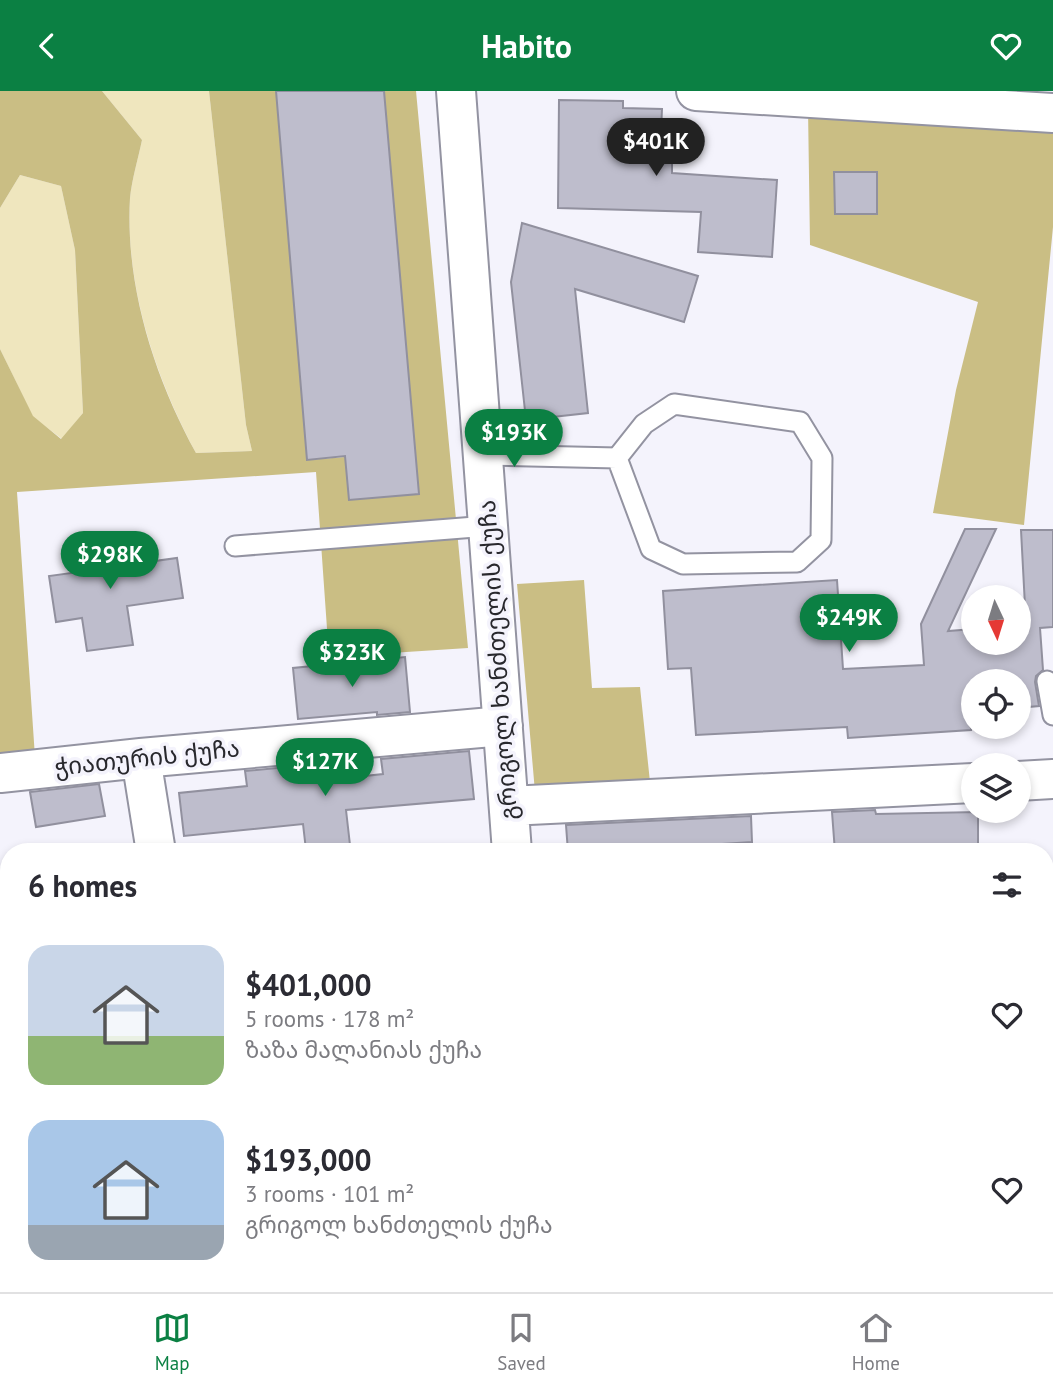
<!DOCTYPE html>
<meta charset="utf-8">
<style>
:root{--surface:#fff;--page:#f7f7f7;--text:#2b2b33;--muted:#7c7c81;--line:#e1e1e2;--accent:#0b8043}
body{margin:0;font-family:"PT Sans","Noto Sans Georgian",sans-serif;background:var(--page);color:var(--text);height:100vh;display:flex;flex-direction:column;font-size:26px;white-space:nowrap}
*{box-sizing:border-box;margin:0}
p{font-size:23px;color:var(--muted)}
.icon{flex:none;width:38px;height:38px;fill:none;stroke:currentColor;stroke-width:2;stroke-linecap:round;stroke-linejoin:round}
.map{position:relative;flex:1;overflow:hidden}
.sheet{position:absolute;left:0px;top:752px;width:1054px;height:450px;display:flex;flex-direction:column;background:var(--surface);border-radius:28px 28px 0 0;box-shadow:0 4px 10px #0003}
.sheet>*{flex:none}
.needle{width:46px;rotate:176deg}
.fabs{position:absolute;left:961px;top:494px;display:grid;gap:14px}
.fabs a{display:grid;place-items:center;width:70px;height:70px;border-radius:50%;background:var(--surface);box-shadow:0 4px 10px #0003;font-size:35px}
.price{position:absolute;translate:-50% -60px;padding:0 16px;border-radius:24px;background:var(--accent);color:#fff;font-size:23px;line-height:46px;filter:drop-shadow(0 2px 4px #0008)}
.price::after{content:'';position:absolute;left:50%;top:42px;width:21px;height:16px;margin-left:-10px;background:inherit;clip-path:polygon(0 0,100% 0,50% 100%)}
.price.active{background:#222;color:#fff}
ul{padding:0;list-style:none}
li{display:flex;align-items:center;gap:21px;height:175px;padding:0 28px}
li span{display:grid;place-items:center;flex:none;width:196px;height:140px;border-radius:21px;color:#555}
li>.icon{margin-inline-start:auto}
span .icon{width:84px;height:84px;fill:#fffc;stroke-width:1}
li b{font-size:30px}
h2{display:flex;justify-content:space-between;align-items:center;height:84px;padding:0 28px;font-size:30px}
header{display:flex;justify-content:space-between;align-items:center;height:91px;padding:0 28px;background:var(--accent);color:#fff;font-size:32px;font-weight:800}
.tabs{display:flex;justify-content:space-around;align-items:center;height:98px;border-top:2px solid var(--line);background:var(--surface);font-size:19px;color:var(--muted)}
.tabs a{display:grid;justify-items:center;gap:4px}
.tabs .active{color:var(--accent)}
.map>svg:first-child{display:block}
.green{fill:#efe6be}
.forest{fill:#cabe84}
.building{fill:#bebdcc;stroke:#91909e;stroke-width:2}
.lines{fill:none;stroke-linecap:round;stroke-linejoin:round}
.lane-casing{stroke:#9393a1;stroke-width:23}
.street-casing{stroke:#9393a1;stroke-width:42}
.lane{stroke:#fff;stroke-width:19}
.street{stroke:#fff;stroke-width:38}
.labels{text-anchor:middle;stroke-width:7;stroke-linejoin:round;paint-order:stroke}
.street-label{font-size:24px;fill:#28282d;stroke:#f4f3fc}
</style>
<header><svg class="icon" aria-label="back" viewBox="0 0 24 24"><path d="M15 5l-7 7 7 7"/></svg>Habito<svg class="icon" aria-label="heart" viewBox="0 0 24 24"><path d="M12 20l-8-8c-3-5 5-10 8-4 3-6 11-1 8 4z"/></svg></header>
<div class="map">
<svg width="1053" height="1201" viewBox="0 0 1053 1201">
<rect width="100%" height="100%" fill="#f4f3fc"/>
<!-- green -->
<path class="green" d="M102 0H209L246 334 252 360 196 362C155 286 125 195 130 107 132 88 138 68 142 49Z
M20 84 61 95 75 159 83 322 62 348 33 326 0 258V117Z"/>
<!-- forest -->
<path class="forest" d="M0 0H102L142 49C138 68 132 88 130 107 125 194 154 286 196 362L252 360 246 334 209 0H285L276 1 307 369 345 366 349 409 418 403 384 0H416L468 557 329 566 316 381 17 401 35 666 0 670V258L33 325 61 348 83 322 75 159 61 95 20 84 0 117Z
M808 17 1053 39V136L1024 434 933 422 956 299 978 211 810 154Z
M584 489 592 597 640 596 650 691 535 701 517 493Z"/>
<!-- building -->
<path class="building" d="M276 0H384L419 403 349 409 345 365 307 369Z
M559 9 623 10V17L662 18 661 40 672 41V82L777 89 772 166 698 161 701 121 558 117Z
M834 81H877V123H835Z
M522 132 698 185 684 231 575 198 588 322 526 329 511 191Z
M965 438H996L948 540 973 538V551H1018V535L1026 534 1021 439H1053V536L1040 537 1043 579 1036 585 1035 591 1039 615 1018 617V590H973V620H970L971 639 848 647 847 636 696 644 691 577 668 578 663 500 837 489 843 578 924 574 921 533Z
M115 444 119 475 177 467 183 507 127 515 133 554 87 560 82 527 56 531 49 485 79 481 75 450Z
M405 566 410 621 377 624V621L298 628 293 577Z
M469 660 474 708 346 719 350 754 306 759 303 733 184 745 179 702 247 695 245 680 297 675 299 692 383 683 381 668Z
M99 693 105 725 36 736 30 701Z
M875 719 876 723 978 721V761H835L832 721Z
M751 725 752 751 648 758V761H568L566 734Z"/>
<g class="lines">
<!-- lane casing -->
<g class="lane-casing">
<path id="lane" d="M674 313 800 331 822 367 821 449 797 471 683 473 651 458 617 367 644 333Z
M483 364 617 367
M235 455 488 435
M1047 590 1053 624"/>
</g>
<!-- street casing -->
<g class="street-casing">
<path id="street" d="M456 0 512 761
M696 0 1053 22
M141 667 156 761
M0 682 141 667 503 635
M1018 690 1053 688
M509 715 973 692
M1045 1152 1053 1147
M224 1194 225 1201
M544 1194 545 1201
M959 1201 972 1194"/>
</g>
<!-- lane -->
<use href="#lane" class="lane"/>
<!-- street -->
<use href="#street" class="street"/>
</g>
<g class="labels">
<!-- street labels -->
<g class="street-label">
<text transform="translate(498 569) rotate(-94)" y="8">გრიგოლ ხანძთელის ქუჩა</text>
<text transform="translate(147 667) rotate(-6)" y="8">ჭიათურის ქუჩა</text>
</g>
</g>
</svg>
<div class="fabs">
<a><svg class="needle" viewBox="-14 -14 28 28"><path d="M0-13l5 13h-10z" fill="#e53935"/><path d="M0 13l5-13h-10z" fill="#7c7c81"/></svg></a>
<a><svg class="icon" aria-label="locate" viewBox="0 0 24 24"><circle cx="12" cy="12" r="6"/><path d="M12 2v4M12 18v4M2 12h4M18 12h4"/></svg></a>
<a><svg class="icon" aria-label="layers" viewBox="0 0 24 24"><path d="M12 4l9 5-9 5-9-5zM3 14l9 5 9-5"/></svg></a>
</div>
<b class="price active" style="left:656px;top:87px">$401K</b>
<b class="price" style="left:514px;top:378px">$193K</b>
<b class="price" style="left:110px;top:500px">$298K</b>
<b class="price" style="left:849px;top:563px">$249K</b>
<b class="price" style="left:352px;top:598px">$323K</b>
<b class="price" style="left:325px;top:707px">$127K</b>
<section class="sheet">
<h2>6 homes<svg class="icon" aria-label="filters" viewBox="0 0 24 24"><path d="M4 7h16M4 17h16"/><circle cx="9" cy="7" r="2"/><circle cx="15" cy="17" r="2"/></svg></h2>
<ul>
<li><span style="background:linear-gradient(#c9d6e8 65%,#8fb573 0)"><svg class="icon" aria-label="home" viewBox="0 0 24 24"><path d="M3 11l9-7 9 7M6 9v11h12V9"/></svg></span><div><b>$401,000</b><p>5 rooms · 178 m²</p><p>ზაზა მალანიას ქუჩა</p></div><svg class="icon" aria-label="heart" viewBox="0 0 24 24"><path d="M12 20l-8-8c-3-5 5-10 8-4 3-6 11-1 8 4z"/></svg></li>
<li><span style="background:linear-gradient(#a9c7e8 75%,#9aa5b1 0)"><svg class="icon" aria-label="home" viewBox="0 0 24 24"><path d="M3 11l9-7 9 7M6 9v11h12V9"/></svg></span><div><b>$193,000</b><p>3 rooms · 101 m²</p><p>გრიგოლ ხანძთელის ქუჩა</p></div><svg class="icon" aria-label="heart" viewBox="0 0 24 24"><path d="M12 20l-8-8c-3-5 5-10 8-4 3-6 11-1 8 4z"/></svg></li>
</ul>
</section>
</div>
<nav class="tabs">
<a class="active"><svg class="icon" aria-label="map" viewBox="0 0 24 24"><path d="M3 6l6-2 6 2 6-2v14l-6 2-6-2-6 2zM9 4v14M15 6v14"/></svg>Map</a>
<a><svg class="icon" aria-label="saved" viewBox="0 0 24 24"><path d="M7 4h10v16l-5-4-5 4z"/></svg>Saved</a>
<a><svg class="icon" aria-label="home" viewBox="0 0 24 24"><path d="M3 11l9-7 9 7M6 9v11h12V9"/></svg>Home</a>
</nav>
